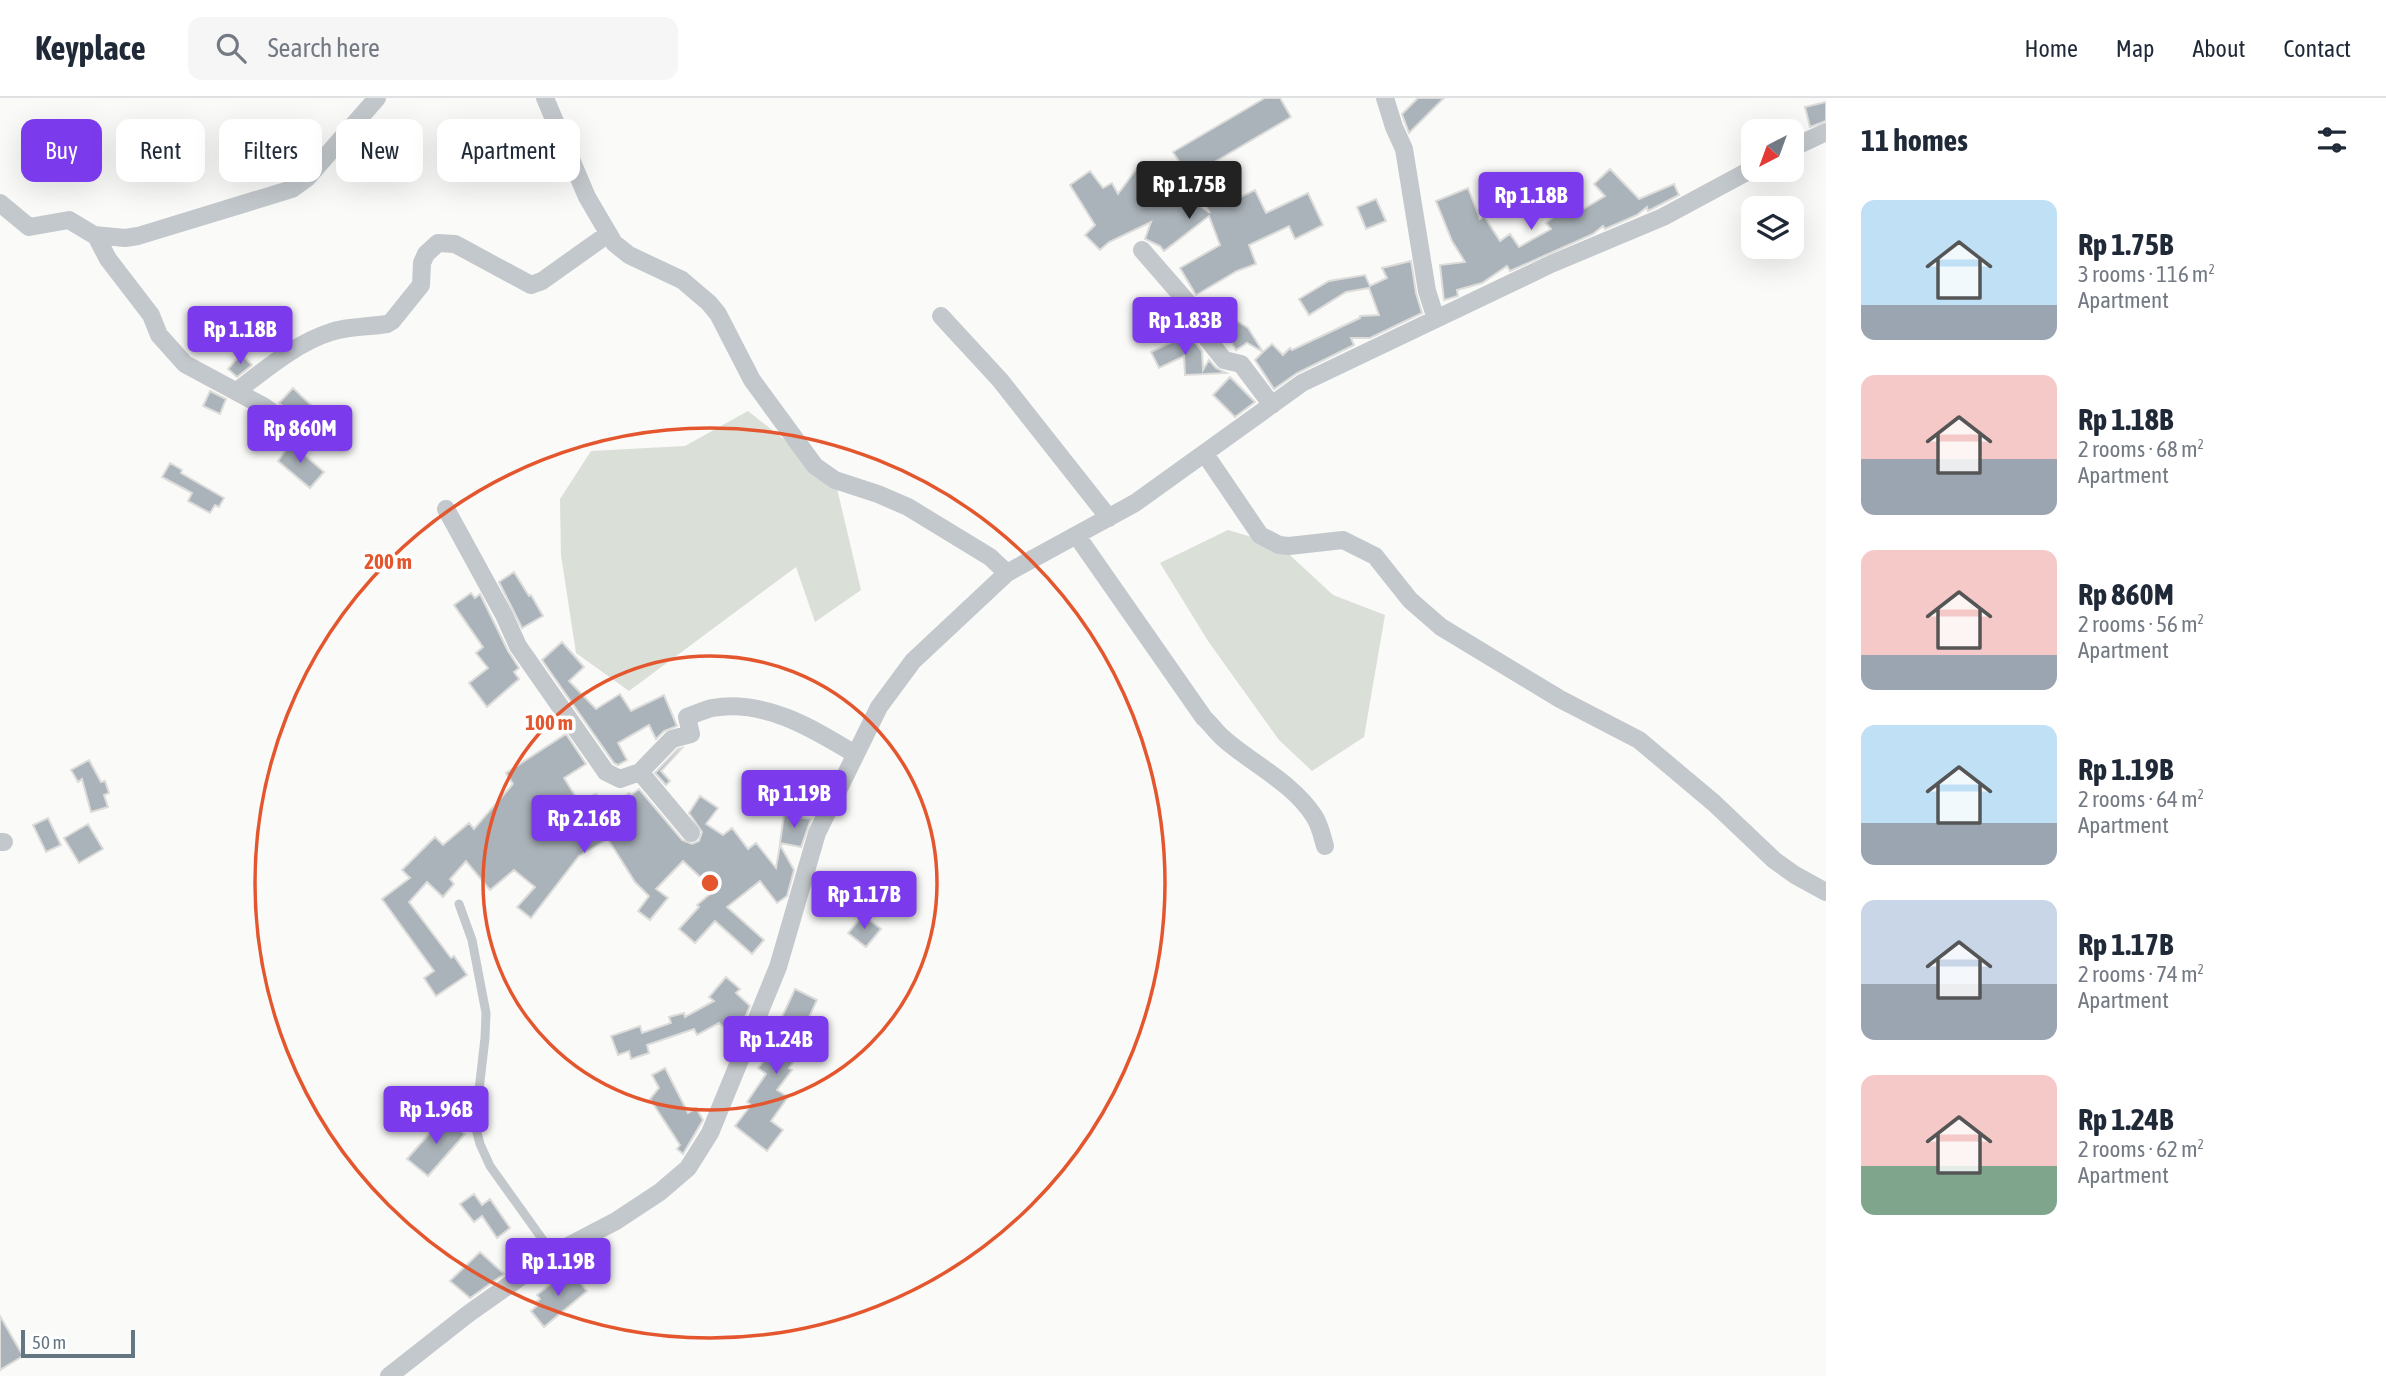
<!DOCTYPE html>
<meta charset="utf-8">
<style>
:root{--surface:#fff;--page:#f6f6f7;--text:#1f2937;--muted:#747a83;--line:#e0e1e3;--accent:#7c3aed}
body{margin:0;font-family:"Asap Condensed",sans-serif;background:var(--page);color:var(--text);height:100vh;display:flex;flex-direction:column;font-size:26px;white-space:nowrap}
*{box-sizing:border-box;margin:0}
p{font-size:23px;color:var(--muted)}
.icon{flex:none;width:38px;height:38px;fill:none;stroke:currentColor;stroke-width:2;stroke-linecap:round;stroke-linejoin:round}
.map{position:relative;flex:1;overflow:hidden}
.drawer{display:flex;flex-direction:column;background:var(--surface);width:560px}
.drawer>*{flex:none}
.hud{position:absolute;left:21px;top:21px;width:665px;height:63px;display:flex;gap:14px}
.needle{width:46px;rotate:221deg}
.buttons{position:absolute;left:1741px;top:21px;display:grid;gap:14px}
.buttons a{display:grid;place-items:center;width:63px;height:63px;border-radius:14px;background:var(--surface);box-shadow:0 7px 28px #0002;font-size:35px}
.scale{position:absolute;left:21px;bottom:18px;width:114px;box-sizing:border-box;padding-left:7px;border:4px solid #657683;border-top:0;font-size:19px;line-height:24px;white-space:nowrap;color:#657683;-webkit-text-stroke:5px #fff;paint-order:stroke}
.price{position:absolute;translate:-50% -60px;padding:0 16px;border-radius:7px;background:var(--accent);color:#fff;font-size:23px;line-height:46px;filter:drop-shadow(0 2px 4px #0008)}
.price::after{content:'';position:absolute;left:50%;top:42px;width:21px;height:16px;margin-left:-10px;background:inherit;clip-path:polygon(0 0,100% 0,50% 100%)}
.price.selected{background:#222;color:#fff}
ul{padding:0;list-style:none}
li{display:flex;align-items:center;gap:21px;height:175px;padding:0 35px}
li span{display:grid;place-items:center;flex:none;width:196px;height:140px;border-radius:14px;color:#555}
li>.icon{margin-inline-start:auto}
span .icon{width:84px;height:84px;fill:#fffc;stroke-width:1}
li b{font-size:30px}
h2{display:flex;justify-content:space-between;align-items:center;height:84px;padding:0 35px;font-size:30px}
.chip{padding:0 24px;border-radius:14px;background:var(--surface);box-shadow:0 7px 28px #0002;font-size:24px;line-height:63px}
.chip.selected{background:var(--accent);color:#fff}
header{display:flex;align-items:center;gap:42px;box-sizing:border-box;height:98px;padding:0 35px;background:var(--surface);border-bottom:2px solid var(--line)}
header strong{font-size:33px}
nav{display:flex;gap:38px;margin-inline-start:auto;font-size:24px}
.search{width:490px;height:63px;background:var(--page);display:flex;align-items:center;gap:18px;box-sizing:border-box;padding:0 24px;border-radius:14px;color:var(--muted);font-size:26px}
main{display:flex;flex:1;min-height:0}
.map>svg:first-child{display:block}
.green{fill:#dadfd7}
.building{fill:#aab3b9;stroke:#dcdcda;stroke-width:2}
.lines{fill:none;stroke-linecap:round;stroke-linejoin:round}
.service{stroke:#c3c8cc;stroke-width:9}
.minor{stroke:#c3c8cc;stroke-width:18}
.ring{fill:none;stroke:#e4572e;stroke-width:3.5}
.centre{fill:#e4572e;stroke:#fff;stroke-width:3.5}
.ring-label{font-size:21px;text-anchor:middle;font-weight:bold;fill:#e4572e;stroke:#fff;stroke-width:7;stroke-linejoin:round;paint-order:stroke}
</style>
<header>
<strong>Keyplace</strong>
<div class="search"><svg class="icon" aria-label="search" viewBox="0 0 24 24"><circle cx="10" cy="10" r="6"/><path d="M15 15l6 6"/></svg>Search here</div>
<nav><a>Home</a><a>Map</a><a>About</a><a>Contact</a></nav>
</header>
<main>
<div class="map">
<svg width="1826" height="1278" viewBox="0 0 1826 1278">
<rect width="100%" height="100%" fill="#fafaf8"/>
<!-- green -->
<path class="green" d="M748 313 835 382 861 492 815 524 796 469 629 593 576 555 561 457 560 401 591 353 685 348Z
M1228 432 1279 447 1333 497 1385 517 1364 639 1312 673 1279 642 1208 543 1160 465Z"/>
<!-- building -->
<path class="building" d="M1265 0H1280L1291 19 1189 79 1173 54Z
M1418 0H1444L1409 35 1402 16Z
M1826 4V23L1810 29 1805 9Z
M1141 65 1173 88 1191 107 1194 104 1210 115 1204 105 1225 97 1228 105 1255 92 1266 115 1308 95 1323 127 1295 141 1289 128 1249 147 1256 166 1237 173 1196 197 1180 170 1220 147 1209 118 1164 153 1160 148 1145 141 1151 124 1109 144 1100 152 1085 137 1095 127 1070 87 1090 73 1103 90 1112 85 1118 96Z
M1610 71 1639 101 1674 86 1679 97 1648 113 1647 109 1637 117 1605 131 1603 128 1593 136 1510 173 1507 168 1482 185 1457 192 1458 198 1444 202 1440 167 1465 164 1452 143 1436 103 1468 90 1480 121 1484 118 1500 143 1510 136 1519 149 1551 131 1546 125 1569 106 1577 115 1605 98 1594 86Z
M1376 101 1386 123 1366 131 1357 109Z
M1411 163 1416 195 1422 215 1370 240H1351L1354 247 1297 275 1274 291 1255 262 1263 254 1247 245 1236 252 1230 242 1236 238 1228 233 1235 222 1248 230 1263 254 1272 246 1283 257 1290 250 1292 252 1360 220V218L1379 217 1369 190 1346 194 1309 217 1299 201 1329 183 1365 177 1370 188 1387 180 1382 170Z
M1176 242H1193L1202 253 1203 272 1209 262 1216 270 1226 275 1185 277 1184 258 1159 270 1151 254Z
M241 256 252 267 237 279 228 271Z
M1230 279 1255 304 1235 319 1213 297Z
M293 290 319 315 323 314 328 327 315 332 279 305Z
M210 293 226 301 220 316 203 308Z
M293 342 303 349 300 353 324 374 310 390 278 363Z
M170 365 182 372 181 375 224 400 219 409 215 407 210 415 188 403 192 395 162 379Z
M514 474 529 498 531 497 543 518 522 530 499 484Z
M471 495 475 500 480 496 508 553 519 570 514 574 519 581 487 609 469 585 488 570 476 555 483 549 454 507Z
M562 544 584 569 569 583 596 611 620 596 631 613 664 597 677 628 664 633 656 641 649 627 618 645 627 662 618 667 614 665 542 562Z
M566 636 586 666 564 680 579 704 596 696 606 713 629 695 631 697 639 691 682 742 692 746 699 743 702 734 689 715 700 698 718 710 706 726 723 737 732 730 748 751 756 745 776 770 780 747 794 772 787 798 777 805 760 783 727 809 764 842 752 856 715 823 695 845 679 831 699 809 697 807 711 795 708 791 711 789 683 763 656 791 668 800 650 822 638 813 649 798 635 784 608 741 579 758 531 820 517 809 535 789 514 772 490 792 466 763 450 781 454 786 443 799 427 784 409 804 451 860 454 858 467 877 436 898 424 880 434 873 382 801 410 780 402 772 435 739 443 747 469 725 474 731 513 686 506 675Z
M682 650 661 673 670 683 666 687 655 675 678 651Z
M89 662 101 684 105 683 109 695 104 697 108 709 91 714 82 681 78 684 71 672Z
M784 717 811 721 801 749 780 745Z
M48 720 61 747 46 754 33 727Z
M88 726 103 751 79 765 64 740Z
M863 817 881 831 866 849 848 835Z
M726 879 740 891 736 895 750 908 740 931 734 938 719 925 697 937 694 931 647 947 649 955 631 961 629 953 618 957 611 938 640 928 642 935 671 925 669 919 684 915 685 919 714 903 709 899Z
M795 891 817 902 795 950 801 954 789 970 792 972 777 992 788 999 771 1023 783 1032 767 1053 735 1028 751 1007 747 1004 766 976 758 970 793 927 781 921Z
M665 970 688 1015 696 1010 703 1022 683 1056 677 1051 680 1047 650 1001 659 990 652 977Z
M444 1019 465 1036 428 1078 407 1061Z
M474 1096 482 1107 490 1101 510 1130 497 1140 482 1118 474 1124 460 1106Z
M480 1154 504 1176 470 1200 450 1183Z
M566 1174 570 1180 574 1177 587 1193 544 1229 531 1213 539 1206 537 1203 540 1201 537 1197Z
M0 1218 23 1258 0 1272Z"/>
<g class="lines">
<!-- service -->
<path class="service" d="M459 806 472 842 486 915 485 940 475 1027 480 1046 490 1068 553 1156"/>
<!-- minor -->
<path class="minor" d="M545 0 587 99 614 145 629 157 682 182 709 205 718 216 752 282 815 368 835 382 878 396 908 409 990 459 1007 475
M1385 0 1394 29 1404 51 1427 193 1436 221
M1792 50 1826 34
M0 105 29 129 69 122 94 137 125 140 138 138 292 91 307 80 377 0
M96 138 108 161 151 217 159 237 185 266 263 308 306 338
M1142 152 1188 205 1194 224 1224 262 1241 266 1272 307
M941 218 1000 282 1109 420
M237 293C266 271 296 245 331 234 348 228 369 229 387 226L392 223 421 187 422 165 426 156 438 145 455 146 531 187 542 183 608 136
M1205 356 1260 437 1279 447 1289 448 1343 442 1375 458 1410 502 1441 529 1560 601 1639 642 1714 705 1774 762 1795 777 1826 794
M446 411 504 517 518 548 606 674 620 681 640 674
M1077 438 1204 620C1211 626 1216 634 1223 640 1252 666 1292 684 1314 718 1320 727 1322 738 1325 748
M691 735 640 674 672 641 691 636 687 619C695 616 704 612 712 610 765 601 812 630 855 656
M0 744H4
M389 1278 468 1216 553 1156 616 1123 660 1094 688 1070 710 1035 778 869 817 735 879 609 913 563 1007 475 1135 405 1302 285 1551 166 1663 119 1754 70"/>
</g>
<!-- distance rings -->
<g class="ring">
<circle cx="710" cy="785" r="227"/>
<circle cx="710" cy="785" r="455"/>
</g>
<circle cx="710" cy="785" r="10" class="centre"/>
<g class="ring-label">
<text x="388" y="471">200 m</text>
<text x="549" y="632">100 m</text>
</g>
</svg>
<div class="buttons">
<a><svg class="needle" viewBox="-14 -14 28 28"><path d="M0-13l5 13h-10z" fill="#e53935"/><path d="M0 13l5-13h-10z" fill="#747a83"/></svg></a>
<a><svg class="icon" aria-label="layers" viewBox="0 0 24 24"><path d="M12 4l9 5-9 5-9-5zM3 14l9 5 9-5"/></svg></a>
</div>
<div class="scale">50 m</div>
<b class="price selected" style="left:1189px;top:123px">Rp 1.75B</b>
<b class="price" style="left:1531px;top:134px">Rp 1.18B</b>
<b class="price" style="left:1185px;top:259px">Rp 1.83B</b>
<b class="price" style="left:240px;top:268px">Rp 1.18B</b>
<b class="price" style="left:300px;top:367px">Rp 860M</b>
<b class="price" style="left:794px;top:732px">Rp 1.19B</b>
<b class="price" style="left:584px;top:757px">Rp 2.16B</b>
<b class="price" style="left:864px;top:833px">Rp 1.17B</b>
<b class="price" style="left:776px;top:978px">Rp 1.24B</b>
<b class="price" style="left:436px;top:1048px">Rp 1.96B</b>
<b class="price" style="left:558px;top:1200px">Rp 1.19B</b>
<div class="hud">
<a class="chip selected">Buy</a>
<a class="chip">Rent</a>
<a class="chip">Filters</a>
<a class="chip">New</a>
<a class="chip">Apartment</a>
</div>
</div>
<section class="drawer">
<h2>11 homes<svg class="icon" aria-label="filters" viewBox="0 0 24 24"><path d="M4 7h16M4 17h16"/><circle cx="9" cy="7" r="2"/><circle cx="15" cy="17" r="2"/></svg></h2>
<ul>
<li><span style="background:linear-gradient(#bfe0f5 75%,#9aa5b1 0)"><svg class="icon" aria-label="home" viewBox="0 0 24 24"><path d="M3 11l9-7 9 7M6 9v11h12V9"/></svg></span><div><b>Rp 1.75B</b><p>3 rooms · 116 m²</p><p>Apartment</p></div></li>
<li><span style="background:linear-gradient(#f6c9c9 60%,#9aa5b1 0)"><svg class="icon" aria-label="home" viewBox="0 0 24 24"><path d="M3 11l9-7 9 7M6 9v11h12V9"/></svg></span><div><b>Rp 1.18B</b><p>2 rooms · 68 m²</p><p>Apartment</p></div></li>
<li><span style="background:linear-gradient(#f6c9c9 75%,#9aa5b1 0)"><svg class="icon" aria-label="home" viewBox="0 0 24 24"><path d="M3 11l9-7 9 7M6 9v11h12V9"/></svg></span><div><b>Rp 860M</b><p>2 rooms · 56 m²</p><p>Apartment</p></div></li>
<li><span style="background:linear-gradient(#bfe0f5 70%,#9aa5b1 0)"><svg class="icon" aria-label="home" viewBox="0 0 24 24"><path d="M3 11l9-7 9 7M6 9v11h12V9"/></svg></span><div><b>Rp 1.19B</b><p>2 rooms · 64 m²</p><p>Apartment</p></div></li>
<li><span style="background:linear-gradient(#c9d6e8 60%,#9aa5b1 0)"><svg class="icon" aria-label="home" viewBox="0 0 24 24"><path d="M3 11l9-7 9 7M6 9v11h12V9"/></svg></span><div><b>Rp 1.17B</b><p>2 rooms · 74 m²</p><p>Apartment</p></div></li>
<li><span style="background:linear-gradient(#f6c9c9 65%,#7fa58c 0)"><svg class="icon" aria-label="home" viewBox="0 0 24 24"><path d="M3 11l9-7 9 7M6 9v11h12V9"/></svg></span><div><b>Rp 1.24B</b><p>2 rooms · 62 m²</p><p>Apartment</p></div></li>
</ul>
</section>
</main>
